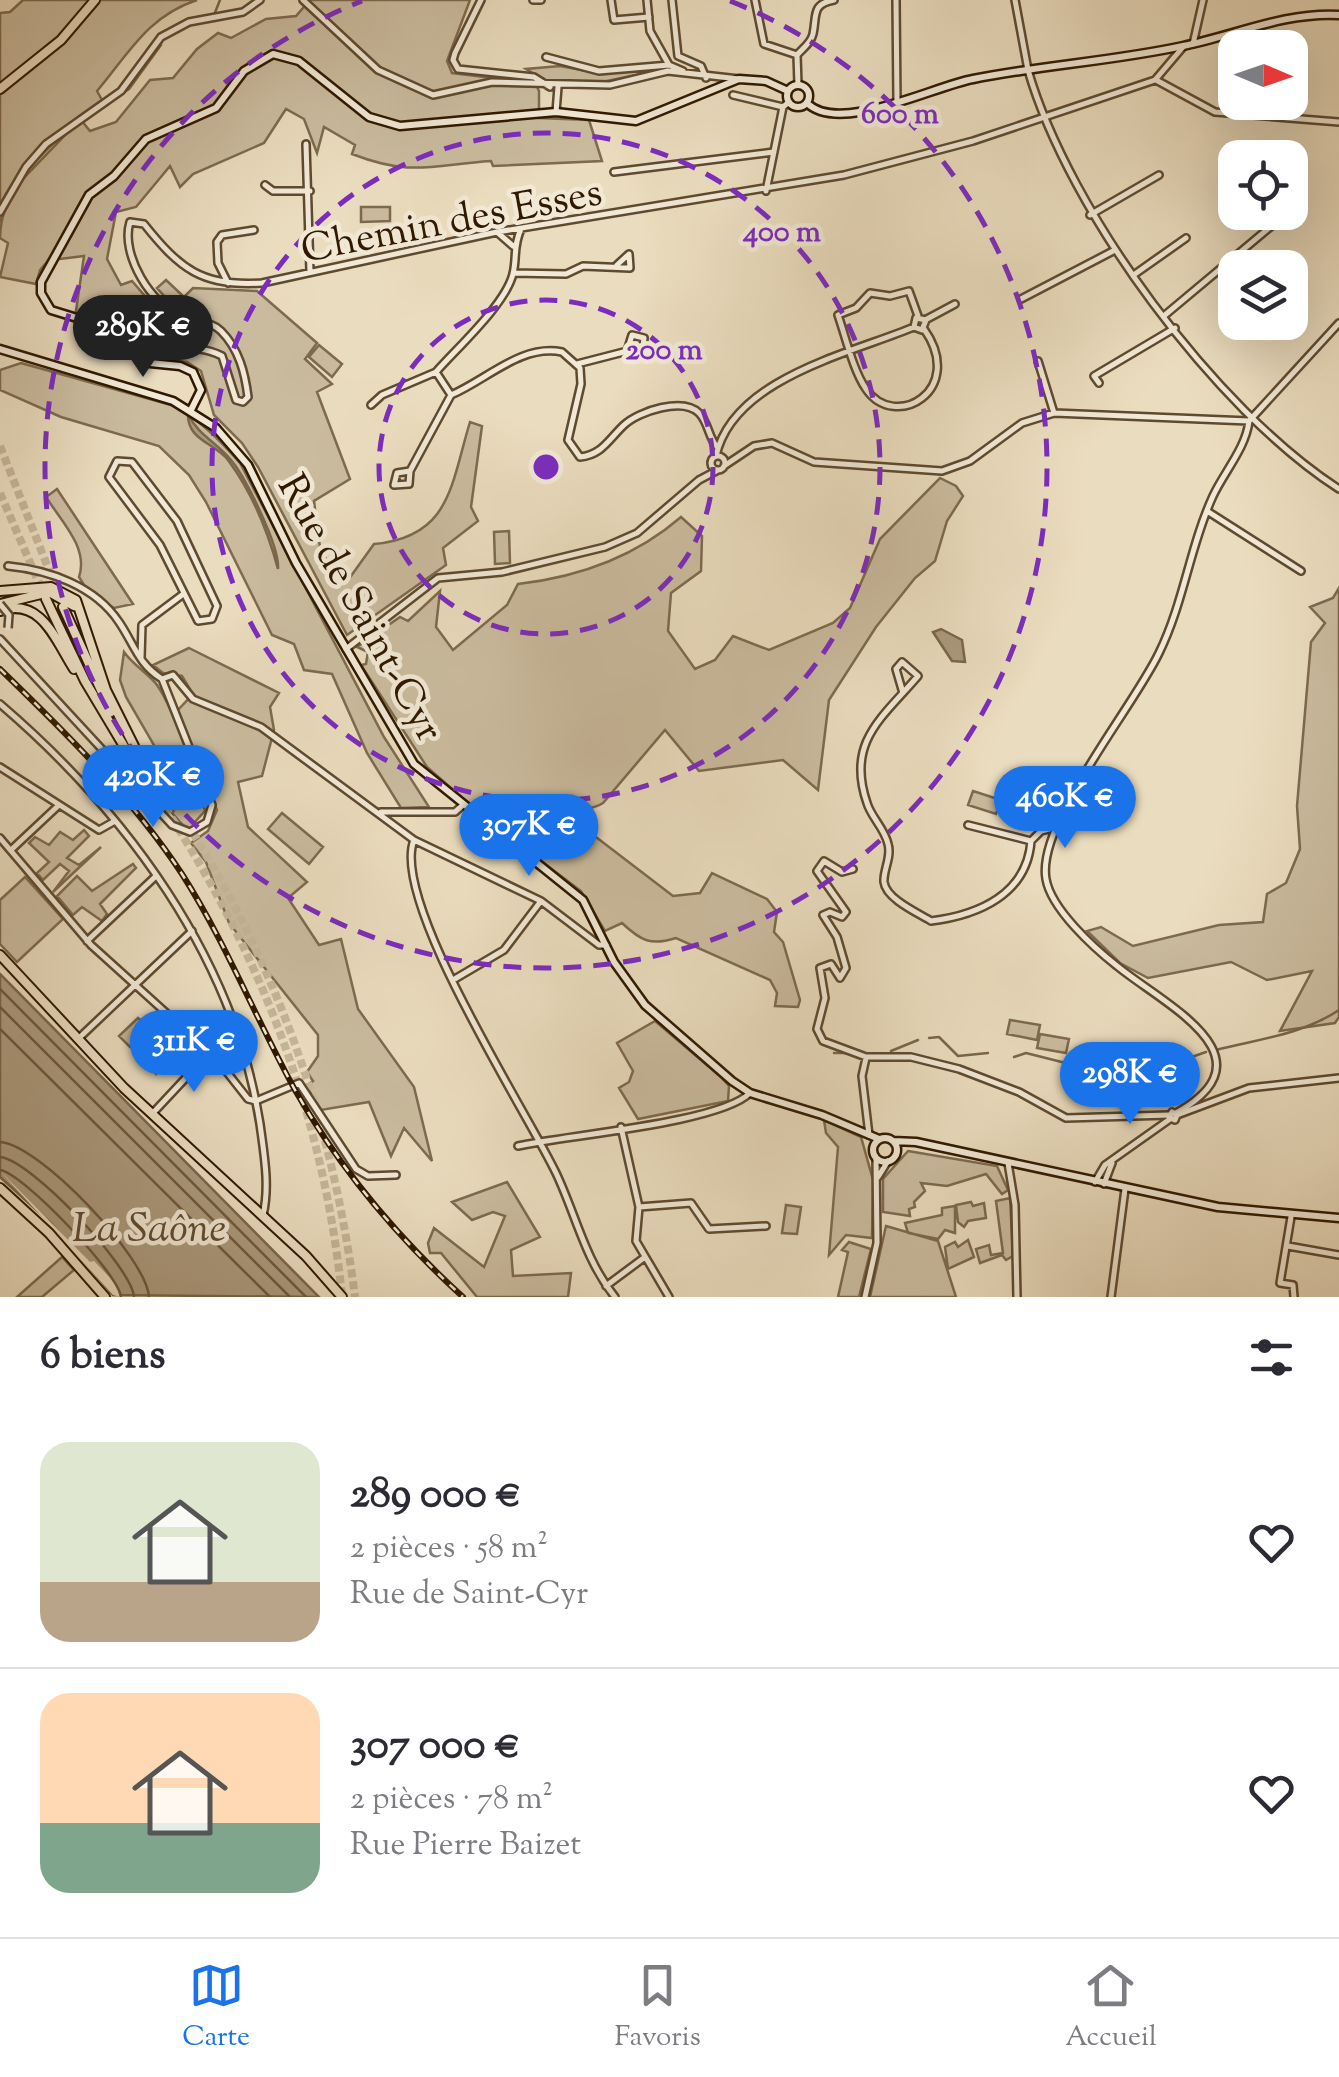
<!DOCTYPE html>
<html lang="fr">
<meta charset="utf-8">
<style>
:root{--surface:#fff;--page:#f2f2f3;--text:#2b2b33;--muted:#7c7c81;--line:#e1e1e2;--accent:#1a73e8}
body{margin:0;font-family:"Sorts Mill Goudy",serif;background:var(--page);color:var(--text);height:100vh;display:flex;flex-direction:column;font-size:38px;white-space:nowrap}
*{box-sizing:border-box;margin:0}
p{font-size:32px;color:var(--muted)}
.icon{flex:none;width:55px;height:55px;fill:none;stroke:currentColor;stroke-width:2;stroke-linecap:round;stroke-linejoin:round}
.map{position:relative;height:1297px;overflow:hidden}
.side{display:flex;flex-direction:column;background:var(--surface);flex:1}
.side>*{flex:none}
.needle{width:65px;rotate:92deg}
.tools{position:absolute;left:1218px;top:30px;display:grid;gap:20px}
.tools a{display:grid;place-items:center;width:90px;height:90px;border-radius:20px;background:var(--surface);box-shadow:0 10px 40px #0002;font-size:50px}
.price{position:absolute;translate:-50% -85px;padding:0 22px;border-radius:35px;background:var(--accent);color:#fff;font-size:32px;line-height:65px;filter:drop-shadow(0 2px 5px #0008)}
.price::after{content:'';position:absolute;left:50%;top:60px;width:30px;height:22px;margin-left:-15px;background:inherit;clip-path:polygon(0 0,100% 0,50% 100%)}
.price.current{background:#222;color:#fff}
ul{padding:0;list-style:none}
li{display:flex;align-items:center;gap:30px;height:250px;padding:0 40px}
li+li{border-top:2px solid var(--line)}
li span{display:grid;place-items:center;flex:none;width:280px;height:200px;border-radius:30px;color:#555}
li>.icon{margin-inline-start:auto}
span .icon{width:120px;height:120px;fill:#fffc;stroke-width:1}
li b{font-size:42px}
h2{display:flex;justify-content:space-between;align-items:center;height:120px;padding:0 40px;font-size:42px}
.tab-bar{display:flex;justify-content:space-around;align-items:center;height:140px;border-top:2px solid var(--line);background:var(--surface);font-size:28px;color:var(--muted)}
.tab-bar a{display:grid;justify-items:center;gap:5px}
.tab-bar .current{color:var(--accent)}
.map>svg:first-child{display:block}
.green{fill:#cabb9e;stroke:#7d6a4f;stroke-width:2.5}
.water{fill:#ab9a7d;stroke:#7a664b;stroke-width:2.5}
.pier{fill:#eadcbe}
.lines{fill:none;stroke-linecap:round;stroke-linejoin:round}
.shore{stroke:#6e5a3e;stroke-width:2.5}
.stream{stroke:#7a664b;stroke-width:2.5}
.trunk-tunnel{stroke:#c5b598;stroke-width:8;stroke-dasharray:8 4;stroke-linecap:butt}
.minor-casing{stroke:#5e4a30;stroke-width:10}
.tertiary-casing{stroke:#5e4a30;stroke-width:10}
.secondary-casing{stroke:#301900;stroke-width:11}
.primary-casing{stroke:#301900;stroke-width:12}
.trunk-casing{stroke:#301900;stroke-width:12}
.minor{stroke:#f1e8d5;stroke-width:5}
.tertiary{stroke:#f1e8d5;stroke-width:5}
.secondary{stroke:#f1e8d5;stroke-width:6}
.primary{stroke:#eadcbe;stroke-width:8}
.trunk{stroke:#eadcbe;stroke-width:8}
.rail-casing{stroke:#301900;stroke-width:6}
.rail{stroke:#f1e8d5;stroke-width:2.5;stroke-dasharray:8;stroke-linecap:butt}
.minor-bridge-casing{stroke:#5e4a30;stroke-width:10;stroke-linecap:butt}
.minor-bridge{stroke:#f1e8d5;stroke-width:5}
.ring{fill:none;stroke:#7b2cbf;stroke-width:5;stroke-dasharray:18 12}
.labels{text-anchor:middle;stroke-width:9;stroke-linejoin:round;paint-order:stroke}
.street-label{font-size:40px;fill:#301900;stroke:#f1e8d5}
.water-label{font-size:42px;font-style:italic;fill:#614d32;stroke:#f1e8d5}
.centre{fill:#7b2cbf;stroke:#f1e8d5;stroke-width:5}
.ring-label{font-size:30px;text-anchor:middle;font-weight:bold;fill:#7b2cbf;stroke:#f1e8d5;stroke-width:9;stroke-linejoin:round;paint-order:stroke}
</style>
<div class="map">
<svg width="1339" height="1297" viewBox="0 0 1339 1297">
<rect width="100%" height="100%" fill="#eadcbe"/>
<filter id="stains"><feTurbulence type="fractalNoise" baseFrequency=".002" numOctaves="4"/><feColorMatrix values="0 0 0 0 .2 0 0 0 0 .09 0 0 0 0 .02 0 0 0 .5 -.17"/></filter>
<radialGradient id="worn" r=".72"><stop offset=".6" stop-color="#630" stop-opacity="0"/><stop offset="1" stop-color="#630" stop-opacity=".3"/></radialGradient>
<!-- green -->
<path class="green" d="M23 0H197C148 16 129 53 97 91L102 100C60 129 24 158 0 205V13L10 12Z
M310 0H470L447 61 452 73 535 83 539 91V118L589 120 602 161 493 166 491 161C431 165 412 177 352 154L355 145 324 127 317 153 304 119 286 109 264 143 193 174 180 187 170 166 136 207 116 212 107 259 121 285 132 281 144 295 131 309 137 319 159 329 176 309 157 288 166 280 184 297 193 288 257 291 317 343 305 359 332 384 317 392 350 479 314 501 321 555 351 576 374 544C451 537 451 484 470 422L482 426 471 507 478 521 443 548 446 565 347 635 258 467 242 443 214 415 201 371 187 362 160 358 157 346 130 329 76 311 84 256 60 259 53 255 40 270 36 284 0 277 8 243 0 238C0 189 45 148 81 120L90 131 116 122 150 80 173 78 197 49 218 33 231 38 266 19 296 16Z
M560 66 598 73 655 71 607 81 551 84 526 69Z
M361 207H390V221L361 222Z
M319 345 342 364 332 377 309 357Z
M21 363 171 405C199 419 219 439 240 463L384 737 429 807 401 808 367 753 332 674 304 670 294 644 272 635 206 502 189 475 159 446 61 417 0 390V370Z
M940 478 956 486 963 496 947 521 935 561 915 578 876 627 829 700 818 790 783 760 699 771 665 730 603 803C590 812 577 807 564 815 553 822 550 831 536 830L475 809 427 767 361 665 366 664 368 652 357 647 400 617 408 621 440 591 436 627 453 650 507 605 518 584C579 577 635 557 681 517L702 536 701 571 671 593 668 631 695 669 715 660 733 636 769 650 833 623 850 608 880 539Z
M57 489 133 604 114 608 89 593 79 577C89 548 61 521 46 497Z
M509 531 510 563 495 564 494 532Z
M1339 588V1017L1335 1023 1280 1031 1312 971 1267 980 1231 962 1148 978 1120 963 1087 931 1101 927 1133 946 1219 925 1263 922 1267 894 1286 883 1300 849 1297 806 1311 642 1325 623 1310 607 1333 598Z
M189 648 279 693 270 707 274 730 262 776 238 782 248 827 307 882 288 898 319 945 341 939 358 1009 414 1087 432 1161 404 1128 391 1156 369 1102 321 1110 306 1086 313 1081 307 1072 318 1056V1035L229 923 206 862 191 843 208 831 217 810 177 711 193 694 182 676 163 673 153 665Z
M124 652C133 665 150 675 157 685 176 713 197 777 205 811L192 825H183L172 813 184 797 126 697 120 680Z
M973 791 1001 800 996 814 968 805Z
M282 813 323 847 309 864 268 829Z
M484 818 544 836 592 834 673 896 700 893 712 873 767 899 777 912 774 932 783 942 800 1000 798 1007 775 1006 777 993 770 980 676 938C651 946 641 941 622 923L605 931 581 891Z
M84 830 89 836 67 858 79 865 101 847 53 892 69 871 60 864 43 880 37 873 49 862 29 843 35 837 49 845 60 832 73 840Z
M133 864 136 868 100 904 107 914 102 921 82 907 73 915 57 896 77 876 92 891Z
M25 877 63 919 17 962 0 944V900Z
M138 1018 150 1028 130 1047 119 1036Z
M1010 1020 1040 1025 1037 1040 1007 1034Z
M655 1021 721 1077 729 1086 728 1101 638 1119 619 1088 629 1082 633 1071 617 1043Z
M1040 1034 1069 1039 1066 1053 1037 1048Z
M161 1045 172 1056 156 1074 145 1062Z
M824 1120 861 1137 873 1180 872 1238 846 1235 829 1255 838 1147 826 1133Z
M908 1151 997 1166 1008 1190 1002 1194 986 1174 947 1186 921 1183 925 1191 914 1202 915 1207 909 1209 910 1216 883 1212V1179Z
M507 1182 540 1237 511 1250 513 1276 571 1273 568 1297H477L441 1253H430L428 1243 434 1228 484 1267 505 1216 493 1212 472 1220 452 1202Z
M1010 1198 1013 1256 1006 1260 1002 1255 980 1263 976 1249 989 1245 991 1255 1003 1253 996 1201Z
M971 1202 973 1206 984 1203 986 1218 968 1221 964 1227 958 1222 956 1205Z
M786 1205 801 1207 797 1234 782 1233Z
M955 1206V1233L945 1230 938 1239 908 1233 905 1223 942 1215V1208Z
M886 1226 938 1241 956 1297H870Z
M968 1240 974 1257 948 1269 945 1247 955 1242 958 1247Z
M849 1242 871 1249 859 1297H838L848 1252 842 1250Z
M62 1257 74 1270 42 1297H17Z"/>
<!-- water -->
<path class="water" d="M188 414C198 435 216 442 231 460 246 478 280 547 278 569 268 532 251 491 228 460 215 443 187 440 188 414Z
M941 629 962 640 965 662 952 661 933 632Z
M0 974 319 1297 113 1295 52 1224 0 1177Z"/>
<!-- pier -->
<path class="pier" d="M0 1171 90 1262 94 1261 115 1283 120 1297 113 1295Z"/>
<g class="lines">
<!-- shore -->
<path class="shore" d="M0 989 306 1297
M0 1007 290 1297
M0 1029 270 1297
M0 1142C39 1144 147 1258 149 1297
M0 1157C30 1159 132 1267 134 1297
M0 1170C23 1173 119 1274 121 1297"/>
<!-- stream -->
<path class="stream" d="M214 15 220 0
M189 19 206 16
M101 108 129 89 161 45
M20 182 70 130
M0 221 9 202
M929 1038 939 1037 958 1056 988 1053
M1216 1050C1259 1039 1301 1035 1339 1010
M891 1051 918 1040
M834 1053H848
M1014 1057 1026 1053 1129 1079 1206 1052"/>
<!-- trunk-tunnel -->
<path class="trunk-tunnel" d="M0 446 58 593
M0 493 42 590
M139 753C258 915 330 1097 355 1297
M131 758C247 920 322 1098 342 1296"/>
<!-- minor casing -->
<g class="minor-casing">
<path id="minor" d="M303 0 378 70 433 95 492 82 610 85 668 71 739 79
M481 0 455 53 453 60 458 69 534 77 550 87
M533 0H541
M611 0 614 20 649 17
M647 0 650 31 669 65
M672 0 678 56 701 66 706 78
M755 0 764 44 797 55
M896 0 897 102
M1015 0 1028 70
M1193 44 1203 0
M546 57 599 71 669 65 683 71
M1156 80 1215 112 1339 122
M798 85 797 55C803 48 811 43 813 34 817 16 811 4 834 0
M733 95 783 107
M556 112 558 87
M306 144 310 272
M614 172 774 152
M265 185 273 191H310
M766 191 783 107 789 102
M0 212 26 167 46 144 121 91 161 37 189 22 243 12 260 0
M1090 215 1159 175
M521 229C513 246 517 257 513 274 505 305 457 348 436 372L451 395C488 379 521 344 562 352L580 368 581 384 568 440 580 457C602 455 609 439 624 425 639 411 683 397 699 413 709 423 708 438 718 448
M497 232 513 246
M513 273 566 274 583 266 630 268 629 254 617 265
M1135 274 1186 238
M228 283 218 263 217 242 222 235 254 230
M1021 299 1115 250
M1165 315 1287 213
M918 316 909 291 890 296 870 293 856 308 838 315C846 338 853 370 866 389 895 432 967 390 924 329
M927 319 955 304
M115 335H132C160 365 185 337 222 356L236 400 243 402 248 397C245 373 239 349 221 331 211 321 197 323 184 318 151 306 120 254 130 222L144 224C180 269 202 287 262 283L497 232 844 175 973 141 1155 80 1183 47
M1038 361 1054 413
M577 364 643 347 644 338 632 335 628 348
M1099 383 1094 376 1175 328
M371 405 382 395 436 372
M1250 420 1339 323
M716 456C733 378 852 353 914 327L922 330 926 320 916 318 914 327
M711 463a7 7 0 1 1 14 0a7 7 0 1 1-14 0Z
M117 461 132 462 177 521 217 606 212 619 198 621 160 545 109 477Z
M724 466 754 446 772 443 814 462 942 471 970 461 1022 423 1054 413 1249 421
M410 471 409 484 394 485 397 473 410 471 451 395
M1207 511 1301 571
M8 566C49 570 95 586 119 622 134 644 138 664 162 679L173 675 193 699 261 727 414 840 541 901 599 945H606
M0 639 172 825 190 832 207 822 212 805 162 679
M346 649 438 578 502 572 605 547 637 533 699 480 718 470
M141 658 142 625 182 595
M903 693 896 669 902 662 918 676C882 718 846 742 867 803 871 817 885 829 888 844 892 857 883 870 884 882 886 899 918 913 931 921 979 915 1027 894 1031 841L1041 831 1057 827
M0 767 99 830 115 821
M381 812H455L463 805
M968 825 1031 841
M0 838 91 945 215 1057 248 1099 256 1101 299 1083 356 1169 368 1176 396 1175
M414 840C390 901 526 1110 556 1173 576 1215 585 1260 615 1297
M11 850 59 805
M853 869 842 872 824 861 817 871 846 912 842 917 830 912 823 915 837 937 846 968 840 978 831 964 820 968 825 998 817 1029 823 1041 866 1057H911L959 1069 1019 1092 1066 1118 1169 1115
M87 941 156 876
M453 980 504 950 541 901
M78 1039 192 931
M866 1058 862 1076 869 1135
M1176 1113C1277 1057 1163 1004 1117 966 1094 948 1051 909 1046 879 1036 824 1133 708 1159 653 1184 602 1190 546 1213 496 1224 472 1246 448 1249 421
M152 1114 210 1052
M621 1127 639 1207 636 1241 669 1297
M518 1146C568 1135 719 1123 750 1093
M1008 1163 1015 1205 1017 1297
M639 1207 691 1203 709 1229 766 1226
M1291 1217 1280 1283 1293 1285 1294 1297
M1288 1246 1339 1255
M606 1286 645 1257
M1111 1297 1125 1189"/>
</g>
<!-- tertiary casing -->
<g class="tertiary-casing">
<path id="tertiary" d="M1028 70C1069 212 1216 410 1339 489
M0 704C126 812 234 957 260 1124 264 1154 270 1186 263 1215
M1172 1112 1177 1115 1175 1120 1169 1117Z
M1177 1115 1249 1088 1339 1078
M878 1177 888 1161
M1095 1182 1105 1165 1170 1119
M1104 1184 1112 1163
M865 1297 877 1243 876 1158"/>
</g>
<!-- secondary casing -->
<g class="secondary-casing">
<path id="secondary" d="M787 96a11 11 0 1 1 22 0a11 11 0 1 1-22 0Z
M807 103C839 135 934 86 973 79 1043 65 1114 61 1183 46 1236 35 1284 12 1339 15
M0 349 173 401 216 428 248 465 296 563 414 764 583 900 614 962 645 1005 732 1081 750 1093 822 1115 879 1139
M191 410 201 390 193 372 180 366 150 363 103 326 51 310 41 293V282L89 195 114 176 146 139 216 108 244 71 273 54 299 61 369 117 400 126 556 112 636 121 739 79 766 81 788 91
M873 1150a12 12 0 1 1 24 0a12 12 0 1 1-24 0Z
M893 1141 916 1142 1218 1207 1339 1218"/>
</g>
<!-- primary casing -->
<g class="primary-casing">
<path id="primary" d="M0 89 61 40 95 0
M0 955 124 1088 306 1256 342 1297
M0 1188 49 1233 105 1297"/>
</g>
<!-- trunk casing -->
<g class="trunk-casing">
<path id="trunk" d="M0 591 51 587 76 600 106 690 134 746
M46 599 85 681 131 758
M0 604 49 592 74 606
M63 607 111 712
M0 611C41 596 56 641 74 669"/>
</g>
<!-- minor -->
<use href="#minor" class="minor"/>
<!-- tertiary -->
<use href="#tertiary" class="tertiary"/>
<!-- secondary -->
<use href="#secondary" class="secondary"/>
<!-- primary -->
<use href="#primary" class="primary"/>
<!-- trunk -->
<use href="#trunk" class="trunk"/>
<!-- rail casing -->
<g class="rail-casing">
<path id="rail" d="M0 669C65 732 132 798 182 874 226 943 256 1019 295 1090 340 1169 396 1236 463 1297"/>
</g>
<!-- rail -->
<use href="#rail" class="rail"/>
<!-- minor-bridge casing -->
<g class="minor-bridge-casing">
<path id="minor-bridge" d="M0 604 9 615 8 628"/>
</g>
<!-- minor-bridge -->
<use href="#minor-bridge" class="minor-bridge"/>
</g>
<!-- distance rings -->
<g class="ring">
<circle cx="546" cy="467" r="167"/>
<circle cx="546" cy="467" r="334"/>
<path d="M730 1A501 501 0 1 1 362 1"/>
</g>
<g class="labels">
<!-- street labels -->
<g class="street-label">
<text transform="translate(451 219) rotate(-11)" y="14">Chemin des Esses</text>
<text transform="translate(362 607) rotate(61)" y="14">Rue de Saint-Cyr</text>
</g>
<!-- water labels -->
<g class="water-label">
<text x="149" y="1241">La Saône</text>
</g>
</g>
<circle cx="546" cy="467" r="15" class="centre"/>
<g class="ring-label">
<text x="900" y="123">600 m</text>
<text x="782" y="241">400 m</text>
<text x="664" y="359">200 m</text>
</g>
<rect width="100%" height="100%" filter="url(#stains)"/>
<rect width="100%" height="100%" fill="url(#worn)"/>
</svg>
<div class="tools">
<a><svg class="needle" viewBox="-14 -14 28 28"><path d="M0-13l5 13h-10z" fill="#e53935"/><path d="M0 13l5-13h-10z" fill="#7c7c81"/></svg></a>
<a><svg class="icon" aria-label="locate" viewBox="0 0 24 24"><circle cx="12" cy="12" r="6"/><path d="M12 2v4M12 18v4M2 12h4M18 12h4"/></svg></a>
<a><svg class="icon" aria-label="layers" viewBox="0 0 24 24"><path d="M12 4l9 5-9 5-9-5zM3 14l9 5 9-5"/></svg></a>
</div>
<b class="price current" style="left:143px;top:380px">289K €</b>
<b class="price" style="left:153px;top:830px">420K €</b>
<b class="price" style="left:1065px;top:851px">460K €</b>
<b class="price" style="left:529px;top:879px">307K €</b>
<b class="price" style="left:194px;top:1095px">311K €</b>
<b class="price" style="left:1130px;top:1127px">298K €</b>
</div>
<section class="side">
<h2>6 biens<svg class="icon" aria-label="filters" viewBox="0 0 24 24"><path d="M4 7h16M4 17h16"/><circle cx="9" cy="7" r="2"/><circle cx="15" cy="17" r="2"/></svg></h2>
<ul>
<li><span style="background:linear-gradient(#dfe7d0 70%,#b9a48a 0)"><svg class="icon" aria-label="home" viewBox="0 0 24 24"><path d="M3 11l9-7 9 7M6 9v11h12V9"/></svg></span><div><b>289 000 €</b><p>2 pièces · 58 m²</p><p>Rue de Saint-Cyr</p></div><svg class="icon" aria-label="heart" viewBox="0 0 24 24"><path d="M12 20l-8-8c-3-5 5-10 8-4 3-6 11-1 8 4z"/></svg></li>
<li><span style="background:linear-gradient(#ffd9b3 65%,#7fa58c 0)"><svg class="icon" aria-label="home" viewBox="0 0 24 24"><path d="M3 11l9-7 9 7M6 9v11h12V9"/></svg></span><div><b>307 000 €</b><p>2 pièces · 78 m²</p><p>Rue Pierre Baizet</p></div><svg class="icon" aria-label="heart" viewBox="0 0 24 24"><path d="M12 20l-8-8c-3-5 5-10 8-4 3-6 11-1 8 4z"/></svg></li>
</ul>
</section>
<nav class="tab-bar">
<a class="current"><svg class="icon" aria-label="map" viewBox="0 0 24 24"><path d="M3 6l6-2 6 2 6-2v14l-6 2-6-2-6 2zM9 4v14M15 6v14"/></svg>Carte</a>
<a><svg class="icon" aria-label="saved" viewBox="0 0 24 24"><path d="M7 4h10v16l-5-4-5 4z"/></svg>Favoris</a>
<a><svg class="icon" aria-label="home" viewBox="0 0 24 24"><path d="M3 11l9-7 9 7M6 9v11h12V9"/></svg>Accueil</a>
</nav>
